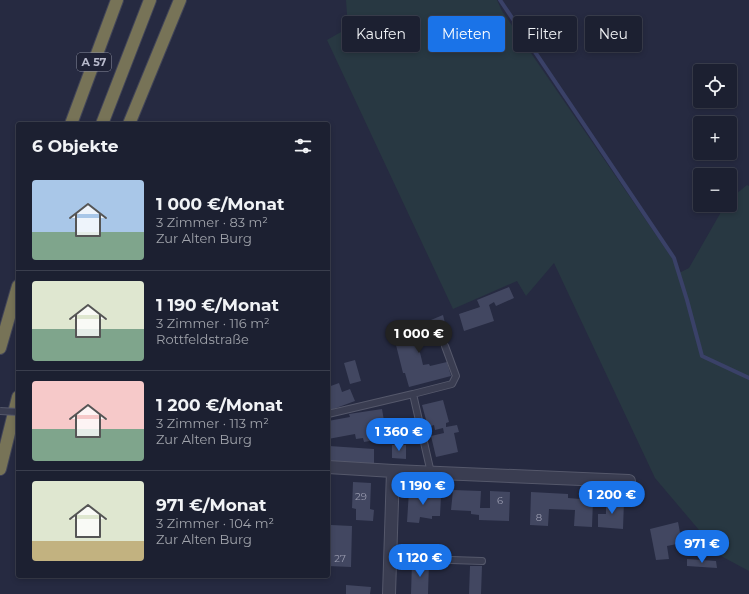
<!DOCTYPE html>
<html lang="de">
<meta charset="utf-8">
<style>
:root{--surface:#1c2031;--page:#292d3d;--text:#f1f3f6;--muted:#a0a3ab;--line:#3a3e4d;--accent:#1a73e8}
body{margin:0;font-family:Montserrat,sans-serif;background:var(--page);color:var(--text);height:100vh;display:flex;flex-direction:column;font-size:15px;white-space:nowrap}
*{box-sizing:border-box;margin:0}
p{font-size:13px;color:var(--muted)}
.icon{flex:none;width:22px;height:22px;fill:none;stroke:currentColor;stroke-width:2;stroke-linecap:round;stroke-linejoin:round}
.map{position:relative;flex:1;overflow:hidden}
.panel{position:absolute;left:16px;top:122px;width:314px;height:456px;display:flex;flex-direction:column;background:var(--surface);border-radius:4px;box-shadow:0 2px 6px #0003,0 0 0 1px var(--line)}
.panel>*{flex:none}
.banner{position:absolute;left:342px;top:16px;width:347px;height:36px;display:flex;gap:8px}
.controls{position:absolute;left:693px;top:64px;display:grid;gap:8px}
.controls a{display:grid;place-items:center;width:44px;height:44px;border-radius:4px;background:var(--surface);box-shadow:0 2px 6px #0003,0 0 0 1px var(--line);font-size:20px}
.price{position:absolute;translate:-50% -34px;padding:0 9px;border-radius:14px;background:var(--accent);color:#fff;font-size:13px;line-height:26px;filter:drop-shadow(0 1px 2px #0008)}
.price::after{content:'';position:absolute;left:50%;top:24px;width:12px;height:9px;margin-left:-6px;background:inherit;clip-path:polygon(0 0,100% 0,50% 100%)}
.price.selected{background:#222;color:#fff}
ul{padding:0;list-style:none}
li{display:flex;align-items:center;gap:12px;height:100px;padding:0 16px}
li+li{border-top:1px solid var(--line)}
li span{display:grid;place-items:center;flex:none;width:112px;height:80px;border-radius:4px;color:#555}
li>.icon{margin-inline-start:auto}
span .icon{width:48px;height:48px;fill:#fffc;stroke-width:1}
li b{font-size:17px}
h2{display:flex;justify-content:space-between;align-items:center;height:48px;padding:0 16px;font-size:17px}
.tag{padding:0 14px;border-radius:4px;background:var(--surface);box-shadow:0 2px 6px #0003,0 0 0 1px var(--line);font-size:14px;line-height:36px}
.tag.selected{background:var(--accent);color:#fff}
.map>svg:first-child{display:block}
.green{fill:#283842}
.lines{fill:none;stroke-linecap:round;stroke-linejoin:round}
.stream{stroke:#3a4168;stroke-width:4}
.building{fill:#424761}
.lane-casing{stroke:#55586b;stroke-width:8}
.street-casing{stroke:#55586b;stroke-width:14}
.highway-casing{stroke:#424558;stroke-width:14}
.lane{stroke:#3a3d51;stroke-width:6}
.street{stroke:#3a3d51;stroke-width:12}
.highway{stroke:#777357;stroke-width:12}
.lane-bridge-casing{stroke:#55586b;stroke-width:8;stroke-linecap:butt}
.lane-bridge{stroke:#3a3d51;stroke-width:6}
.labels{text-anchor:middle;stroke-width:3;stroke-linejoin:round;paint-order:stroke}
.number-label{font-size:10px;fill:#9a9cb0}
.shield{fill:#1f2236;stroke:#898c9e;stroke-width:1}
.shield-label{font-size:11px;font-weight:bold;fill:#b7b9cb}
</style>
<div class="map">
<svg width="749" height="594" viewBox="0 0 749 594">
<rect width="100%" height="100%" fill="#262a41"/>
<!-- green -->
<path class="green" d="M346 0H497L502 11 672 258 679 273 689 268 725 205H730V199L747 185 749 186V571L721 556 655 478 554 263 526 296 517 281 453 309 327 40 348 28Z"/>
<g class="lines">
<!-- stream -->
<path class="stream" d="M500 0 674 258 687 300 702 356 749 378"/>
</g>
<!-- building -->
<path class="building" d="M509 287 514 298 496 306 494 302 489 305 494 321 464 331 459 314 480 307 477 300Z
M443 315 446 327 417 340 423 365 429 364 430 366 447 362 451 376 409 387 405 373H403L393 333 414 327Z
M355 360 361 381 350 384 344 363Z
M339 383 342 392 350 389 355 401 328 411V387Z
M443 400 449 422 446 423V427L457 425 459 432 454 433 458 452 436 457 431 436 444 433 443 428 435 430 434 425 428 427 422 405Z
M382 409 387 438 364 442 363 438 356 439 355 434 328 439V421L350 417 349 414Z
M392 445H406V459L392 458Z
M329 446 374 449V464L362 463V464L328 462Z
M353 482 371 483 370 509 374 510 373 521 356 520V509L352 508Z
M453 490 481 491 480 508H490V491L510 492 509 521 479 520V515L471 514V511L451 510Z
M409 491 433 493V496H441L440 516H432V519L420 517 419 523 407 522Z
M531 492 568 494V498L593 500 592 527 574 526 575 510 549 509 548 526 530 525Z
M606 500 624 501 623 529 598 527V514H606Z
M678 522 682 543 667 546 669 559 656 560 650 529Z
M331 525 352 526 351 567 328 566V548H331Z
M687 559 716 561 717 568 687 566Z
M412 562H429L428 594H411Z
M470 566H482L481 594H469Z
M346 585 371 587 370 594H346Z"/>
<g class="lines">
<!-- lane casing -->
<g class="lane-casing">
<path id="lane" d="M413 394 452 384 456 376 445 346
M328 414 413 394 431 473
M390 558 482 561"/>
</g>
<!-- street casing -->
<g class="street-casing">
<path id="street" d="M328 467 393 471 629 481
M389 594 393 471"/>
</g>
<!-- highway casing -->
<g class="highway-casing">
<path id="highway" d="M71 124 117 0
M102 124 150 0
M129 124 180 0
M0 348 18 286
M0 469 18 397"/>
</g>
<!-- lane -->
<use href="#lane" class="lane"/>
<!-- street -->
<use href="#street" class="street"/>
<!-- highway -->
<use href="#highway" class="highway"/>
<!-- lane-bridge casing -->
<g class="lane-bridge-casing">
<path id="lane-bridge" d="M0 411 18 412"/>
</g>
<!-- lane-bridge -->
<use href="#lane-bridge" class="lane-bridge"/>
</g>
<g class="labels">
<!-- number labels -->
<g class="number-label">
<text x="361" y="500">29</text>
<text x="500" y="504">6</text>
<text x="539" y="521">8</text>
<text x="340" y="562">27</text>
</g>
<!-- shield labels -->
<rect class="shield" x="77" y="53" width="34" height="18" rx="3"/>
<g class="shield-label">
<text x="94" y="66">A 57</text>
</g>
</g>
</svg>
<div class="controls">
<a><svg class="icon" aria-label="locate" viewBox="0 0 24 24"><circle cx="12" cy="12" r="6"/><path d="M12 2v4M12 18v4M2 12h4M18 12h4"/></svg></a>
<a>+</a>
<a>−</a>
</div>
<b class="price selected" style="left:419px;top:354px">1 000 €</b>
<b class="price" style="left:399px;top:452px">1 360 €</b>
<b class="price" style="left:423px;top:506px">1 190 €</b>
<b class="price" style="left:612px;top:515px">1 200 €</b>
<b class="price" style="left:702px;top:564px">971 €</b>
<b class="price" style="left:420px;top:578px">1 120 €</b>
<div class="banner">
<a class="tag">Kaufen</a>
<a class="tag selected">Mieten</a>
<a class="tag">Filter</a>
<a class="tag">Neu</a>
</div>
<section class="panel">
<h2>6 Objekte<svg class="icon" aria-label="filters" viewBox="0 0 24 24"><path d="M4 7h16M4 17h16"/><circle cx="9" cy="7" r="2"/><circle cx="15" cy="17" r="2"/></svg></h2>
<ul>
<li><span style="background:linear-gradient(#a9c7e8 65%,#7fa58c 0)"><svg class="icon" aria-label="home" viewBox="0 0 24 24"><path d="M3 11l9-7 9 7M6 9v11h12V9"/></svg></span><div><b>1 000 €/Monat</b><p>3 Zimmer · 83 m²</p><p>Zur Alten Burg</p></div></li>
<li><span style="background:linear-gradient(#dfe7d0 60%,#7fa58c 0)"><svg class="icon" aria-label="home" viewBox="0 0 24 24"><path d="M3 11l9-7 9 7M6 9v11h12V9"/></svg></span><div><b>1 190 €/Monat</b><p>3 Zimmer · 116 m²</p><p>Rottfeldstraße</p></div></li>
<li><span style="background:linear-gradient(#f6c9c9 60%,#7fa58c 0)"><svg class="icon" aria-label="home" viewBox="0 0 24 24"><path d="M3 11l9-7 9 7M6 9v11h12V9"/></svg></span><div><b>1 200 €/Monat</b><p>3 Zimmer · 113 m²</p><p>Zur Alten Burg</p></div></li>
<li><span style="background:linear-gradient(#dfe7d0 75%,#c2b280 0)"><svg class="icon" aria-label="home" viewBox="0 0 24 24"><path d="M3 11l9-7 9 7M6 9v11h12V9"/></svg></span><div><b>971 €/Monat</b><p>3 Zimmer · 104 m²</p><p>Zur Alten Burg</p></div></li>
</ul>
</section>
</div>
